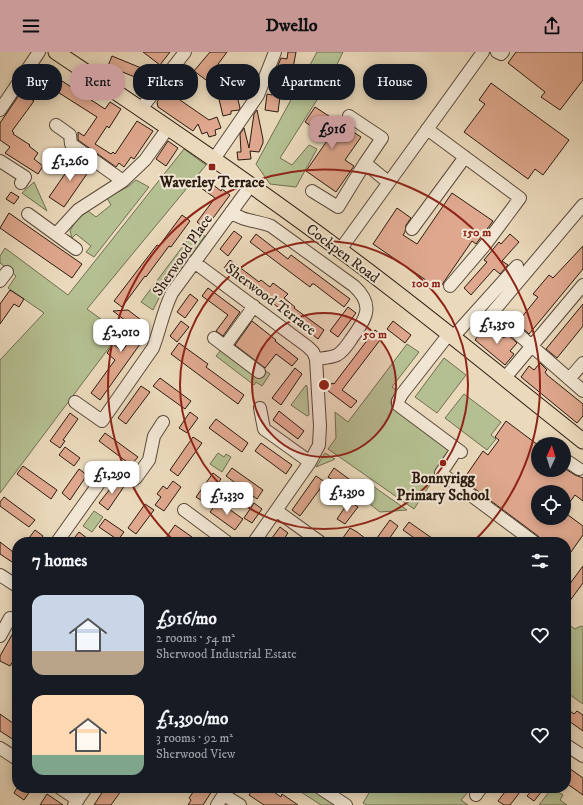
<!DOCTYPE html>
<meta charset="utf-8">
<style>
:root{--surface:#171b24;--page:#20242c;--text:#f1f3f6;--muted:#9ea1a6;--accent:#c59692}
body{margin:0;font-family:"IM FELL DW Pica",serif;background:var(--page);color:var(--text);height:100vh;display:flex;flex-direction:column;font-size:15px;white-space:nowrap}
*{box-sizing:border-box;margin:0}
p{font-size:13px;color:var(--muted)}
.icon{flex:none;width:22px;height:22px;fill:none;stroke:currentColor;stroke-width:2;stroke-linecap:round;stroke-linejoin:round}
.map{position:relative;flex:1;overflow:hidden}
.drawer{position:absolute;left:12px;top:485px;width:559px;height:256px;display:flex;flex-direction:column;background:var(--surface);border-radius:16px;box-shadow:0 2px 10px #0003}
.drawer>*{flex:none}
.guide{position:absolute;left:12px;top:12px;width:559px;height:36px;display:flex;gap:8px}
.needle{width:26px;rotate:4deg}
.fabs{position:absolute;left:531px;top:385px;display:grid;gap:8px}
.fabs a{display:grid;place-items:center;width:40px;height:40px;border-radius:50%;background:var(--surface);box-shadow:0 2px 10px #0003;font-size:20px}
.price{position:absolute;translate:-50% -34px;padding:0 9px;border-radius:8px;background:#fff;color:#222;font-size:13px;line-height:26px;filter:drop-shadow(0 1px 2px #0008)}
.price::after{content:'';position:absolute;left:50%;top:24px;width:12px;height:9px;margin-left:-6px;background:inherit;clip-path:polygon(0 0,100% 0,50% 100%)}
.price.active{background:var(--accent);color:#111}
ul{padding:0;list-style:none}
li{display:flex;align-items:center;gap:12px;height:100px;padding:0 20px}
li span{display:grid;place-items:center;flex:none;width:112px;height:80px;border-radius:12px;color:#555}
li>.icon{margin-inline-start:auto}
span .icon{width:48px;height:48px;fill:#fffc;stroke-width:1}
li b{font-size:17px}
h2{display:flex;justify-content:space-between;align-items:center;height:48px;padding:0 20px;font-size:17px}
.chip{padding:0 14px;border-radius:16px;background:var(--surface);box-shadow:0 2px 10px #0003;font-size:14px;line-height:36px}
.chip.active{background:var(--accent);color:#111}
header{display:flex;justify-content:space-between;align-items:center;height:52px;padding:0 20px;background:var(--accent);color:#111;font-size:18px;font-weight:800}
.map>svg:first-child{display:block}
.green{fill:#b5c092;stroke:#706e52}
.building{fill:#dfa88e;stroke:#2b1b11}
.lines{fill:none;stroke-linecap:round;stroke-linejoin:round}
.minor-casing{stroke:#5b4a3c;stroke-width:14}
.major-casing{stroke:#2b1b11;stroke-width:17}
.minor{stroke:#f1e6d3;stroke-width:12}
.major{stroke:#ead9bb;stroke-width:15}
.ring{fill:none;stroke:#8f2418;stroke-width:2}
.poi-dot{fill:#8f2418;stroke:#f1e6d3;stroke-width:1.5}
.labels{text-anchor:middle;stroke-width:4;stroke-linejoin:round;paint-order:stroke}
.poi-label{font-size:15px;font-weight:bold;fill:#2b1b11;stroke:#f1e6d3}
.street-label{font-size:15px;fill:#2b1b11;stroke:#f1e6d3}
.centre{fill:#8f2418;stroke:#f1e6d3;stroke-width:2}
.ring-label{font-size:12px;text-anchor:middle;font-weight:bold;fill:#8f2418;stroke:#f1e6d3;stroke-width:4;stroke-linejoin:round;paint-order:stroke}
</style>
<header><svg class="icon" aria-label="menu" viewBox="0 0 24 24"><path d="M4 6h16M4 12h16M4 18h16"/></svg>Dwello<svg class="icon" aria-label="share" viewBox="0 0 24 24"><path d="M12 15V3M7 8l5-5 5 5M5 13v7h14v-7"/></svg></header>
<div class="map">
<svg width="583" height="753" viewBox="0 0 583 753">
<rect width="100%" height="100%" fill="#ead9bb"/>
<filter id="stains"><feTurbulence type="fractalNoise" baseFrequency=".005" numOctaves="4"/><feColorMatrix values="0 0 0 0 .2 0 0 0 0 .09 0 0 0 0 .02 0 0 0 .5 -.17"/></filter>
<radialGradient id="worn" r=".72"><stop offset=".6" stop-color="#630" stop-opacity="0"/><stop offset="1" stop-color="#630" stop-opacity=".3"/></radialGradient>
<!-- green -->
<path class="green" d="M317 0H343L329 29 280 106 292 113 309 93 317 97 296 135 270 132 256 112Z
M184 97 206 113 87 257 120 281 0 441V308L44 261 8 236 16 224 0 211V204L5 196 68 243Z
M136 128 149 135 94 205 86 200 91 194 76 182 72 186 70 179C74 171 80 164 88 159L96 165 111 153 107 146 129 134Z
M34 130 47 159 22 141Z
M195 178 205 184 180 219H175L166 232 153 258 141 250Z
M407 292 419 300 392 335 397 339 391 348V352L452 399 414 457 328 397 336 386 335 360 348 370Z
M221 298 257 326 264 318 270 322 262 334 256 330 254 333 216 304Z
M444 306 466 323 437 361 415 345Z
M306 333 307 334 309 363 307 364 291 353Z
M464 342 501 370 491 383 496 387 487 398 445 366Z
M218 401 224 405 226 402 231 405 222 420 210 412Z
M325 401 335 407 333 408 316 415Z
M370 433V432L407 458 380 460 371 453Z
M94 459 103 465 92 480 83 474Z
M566 571 575 577 581 574 583 575V652L566 640Z
M295 736H313L339 753H321Z
M372 736H463L468 740 461 748 468 753H367L363 751Z
M552 736 563 743 560 748 567 753H539Z"/>
<!-- building -->
<path class="building" d="M143 0H170L160 13Z
M210 0H227L213 19 212 21 216 24 210 31 194 19Z
M288 0H296L289 38 281 37 278 60 265 58 267 42 272 43 277 16 281 6 287 7Z
M516 0H583V28L560 58 541 45 545 40 508 11Z
M112 4 146 18 142 28 108 14Z
M45 13 59 22 54 31 47 26 44 31 40 29 31 42 35 44 32 48 34 49 12 79 14 81 13 82 30 93 29 94 38 101 34 107 43 114 38 122 5 101 10 95 0 88V71L39 14 43 16Z
M255 22 256 29 251 30 252 37 239 39 236 26Z
M217 28 237 44 240 56 239 58 231 59V62L223 64 218 43 210 36Z
M62 29 105 57 110 50 121 57 109 76 107 74 95 92 111 102 113 100 115 102 137 69 153 79 134 107 131 105 124 115 119 111 116 115 78 88V80L84 84 97 65 56 39Z
M491 31 569 88 543 123 535 117 528 127 464 80 485 52 479 48Z
M170 32 184 42 180 48 209 68 217 65 221 76 215 78 216 83 209 85 207 80 202 82 198 72 193 79 158 55 157 50Z
M315 55 361 85 345 108 354 114 336 140 306 119 329 86 305 70Z
M257 58 263 87V91L259 100 250 99 251 107 238 108 237 100H241L240 82 244 76 249 96 254 62Z
M168 89 178 96 166 114 156 107Z
M76 106 91 116 64 155 49 145Z
M207 128 221 139 222 137 230 143 205 177 197 170 215 146 201 136Z
M11 140 19 145 14 152 6 147Z
M452 141 493 169 476 192 472 189 439 237 373 192 397 156 411 166 406 173 405 180 403 183 417 192Z
M9 161 82 212 72 226 0 176Z
M182 163 190 169 171 195 169 194 146 225 145 224 122 255 114 249 157 193 159 194Z
M234 179 242 185 228 204 220 197Z
M256 182 288 207 291 203 350 247 344 255 314 232H312L310 235 250 190Z
M510 182 519 190 502 209 508 213 500 222 494 217 471 243 464 236 487 210 484 208 499 190 501 192Z
M583 194V217L529 282 517 271 538 245 533 242 549 223 553 226Z
M230 208 259 230 261 228 270 235 273 231 288 242 284 246 295 255 294 256 324 278 318 287 250 233 248 235 224 216Z
M208 236 240 260 223 284 216 279 228 263 202 244Z
M10 238 24 247 19 255 14 252 0 272V252Z
M190 242 198 248 185 266 177 260Z
M583 252V274L557 306 546 297Z
M348 255 356 261 338 285 330 279Z
M128 258 145 271 141 275 148 281 100 348 91 341 115 308 107 301 113 292 122 299 136 281 128 275 130 272 113 259Z
M181 269 189 275 177 290 170 284Z
M252 269 276 288 275 289 298 307 292 314 276 302 265 316 235 293Z
M393 269 411 283 405 291 387 277Z
M491 276 504 286 507 282 517 291 510 299 514 302 505 313 475 288 480 281 486 279 488 280Z
M375 278 383 284 342 338 357 349 351 356 327 338 332 331 334 332Z
M179 291 208 312 206 315 244 343 238 352 171 302Z
M540 311 547 318 545 320 547 323 583 352V364L577 371 521 325 529 314 534 318Z
M295 316 302 322 281 353 272 346Z
M160 326 191 349 185 357 153 334Z
M141 334 150 340 126 372 118 366Z
M279 359 304 379 298 387 273 368Z
M190 360 198 366 187 381 179 376Z
M70 361 78 367 63 388 65 389 60 396 50 389Z
M216 367 248 391 242 400 209 376Z
M506 369 538 393V418H564V416L575 423 583 426V449L575 443 564 458V440H538V466H564V460L583 474V483L566 507V490H544L538 484 463 428 483 399 488 403 499 388 495 385Z
M105 381 138 405 131 413 99 389Z
M193 385 202 391 178 424 170 418Z
M261 391 292 413 286 422 255 399Z
M65 395 80 406 74 414 59 403Z
M23 414 57 438 51 447 17 422Z
M232 416 263 438 257 447 226 424Z
M334 416 364 438 358 446 328 425Z
M79 417 87 423 70 448 62 441Z
M213 421 221 427 204 450 196 445Z
M316 424 325 430 300 464 292 458Z
M117 428 125 433 108 458 99 451Z
M173 429 181 435 164 459 155 453 161 445 157 442 163 434 167 437Z
M4 445 35 468 29 475 0 454V450Z
M349 449 358 455 345 472 337 467Z
M254 451 262 457 252 471 244 466Z
M145 452 154 458 136 482 128 476Z
M216 452 220 456 222 453 226 456V455L243 467 235 478 210 460Z
M105 467 124 480 118 488 99 475Z
M390 468 398 474 387 490H374Z
M409 470 426 482 438 490H420L403 478Z
M175 473 199 490H163Z
M280 475 288 481 282 490H269Z
M350 476 357 480 370 490H340Z
M35 478 43 484 39 490H26Z
M79 480 92 490H71Z
M0 490 17 503 12 510 0 502Z
M583 514V531L566 554V537Z
M17 574V603L10 614 0 609V604Z
M566 656 574 662 577 659 583 663V679L566 667Z
M0 662 17 674V690L0 679Z
M566 714 583 726V743L566 731Z
M17 736H32L24 748 14 741Z
M105 736H123L111 753H94Z
M196 736H208L212 739 203 753H188L191 748 189 746Z
M254 736H268L281 745 282 742 298 753H264L249 743Z
M508 736H515L520 740 510 753H504L498 749Z
M534 736H537L542 739 534 749 527 744Z
M47 742 63 753H40Z"/>
<g class="lines">
<!-- minor casing -->
<g class="minor-casing">
<path id="minor" d="M497 0 501 2 503 0
M141 57 185 0
M0 58 39 0
M349 64 382 86 365 111 388 130
M56 73 70 83 71 92 123 129
M427 77 520 146 485 193 450 234
M214 107 258 43 275 0
M0 109 25 125 21 131
M312 139 338 155 365 111
M231 160C244 170 256 168 271 174L354 234C375 253 366 267 352 286 348 292 344 299 337 303 331 306 323 306 316 307
M28 162 76 197
M412 177 465 105
M56 182 78 158 123 129 145 108 168 76
M340 198 483 0
M194 210 308 295 313 300 316 307 320 374 319 393 310 410 254 490
M0 229 7 220
M493 260 583 339
M481 274 583 153
M449 282 402 342 398 349V353L461 400
M453 285 517 214
M214 286 259 320
M225 294 254 254
M504 327 583 233
M569 327 583 311
M75 350 102 369 153 296C160 278 163 259 172 241L251 133
M260 356 264 377 310 410
M457 397 441 421 534 490
M564 407 579 417
M184 458 227 490
M277 459 320 490
M57 490 107 420C117 415 123 425 133 428L136 426 149 408 154 384 163 370
M0 523 17 534
M0 584 10 566
M566 693 583 704
M0 696 17 707
M60 736 78 748
M320 736 346 753
M224 743 240 753
M476 743 481 736
M74 753 86 736
M217 753 228 736"/>
</g>
<!-- major casing -->
<g class="major-casing">
<path id="major" d="M56 0C152 64 248 129 340 198 423 259 502 325 583 389"/>
</g>
<!-- minor -->
<use href="#minor" class="minor"/>
<!-- major -->
<use href="#major" class="major"/>
</g>
<!-- distance rings -->
<circle cx="324" cy="333" r="72" fill="#8f2418" fill-opacity=".12"/>
<g class="ring">
<circle cx="324" cy="333" r="72"/>
<circle cx="324" cy="333" r="144"/>
<path d="M175 490A216 216 0 1 1 473 490"/>
</g>
<!-- markers -->
<g class="poi-dot">
<rect x="208" y="111" width="8" height="8" rx="2"/>
<circle cx="443" cy="411" r="4"/>
</g>
<g class="labels">
<!-- poi labels -->
<g class="poi-label">
<text x="212" y="135">Waverley Terrace</text>
<text x="443" y="431">Bonnyrigg<tspan x="443" dy="17">Primary School</tspan></text>
</g>
<!-- street labels -->
<g class="street-label">
<text transform="translate(343 201) rotate(37)" y="5">Cockpen Road</text>
<text transform="translate(182 203) rotate(-56)" y="5">Sherwood Place</text>
<text transform="translate(271 247) rotate(37)" y="5">Sherwood Terrace</text>
</g>
</g>
<circle cx="324" cy="333" r="6" class="centre"/>
<g class="ring-label">
<text x="477" y="184">150 m</text>
<text x="426" y="235">100 m</text>
<text x="375" y="286">50 m</text>
</g>
<rect width="100%" height="100%" filter="url(#stains)"/>
<rect width="100%" height="100%" fill="url(#worn)"/>
</svg>
<div class="fabs">
<a><svg class="needle" viewBox="-14 -14 28 28"><path d="M0-13l5 13h-10z" fill="#e53935"/><path d="M0 13l5-13h-10z" fill="#9ea1a6"/></svg></a>
<a><svg class="icon" aria-label="locate" viewBox="0 0 24 24"><circle cx="12" cy="12" r="6"/><path d="M12 2v4M12 18v4M2 12h4M18 12h4"/></svg></a>
</div>
<b class="price active" style="left:332px;top:98px">£916</b>
<b class="price" style="left:70px;top:130px">£1,260</b>
<b class="price" style="left:497px;top:293px">£1,350</b>
<b class="price" style="left:121px;top:301px">£2,010</b>
<b class="price" style="left:112px;top:443px">£1,290</b>
<b class="price" style="left:347px;top:461px">£1,390</b>
<b class="price" style="left:227px;top:464px">£1,330</b>
<div class="guide">
<a class="chip">Buy</a>
<a class="chip active">Rent</a>
<a class="chip">Filters</a>
<a class="chip">New</a>
<a class="chip">Apartment</a>
<a class="chip">House</a>
</div>
<section class="drawer">
<h2>7 homes<svg class="icon" aria-label="filters" viewBox="0 0 24 24"><path d="M4 7h16M4 17h16"/><circle cx="9" cy="7" r="2"/><circle cx="15" cy="17" r="2"/></svg></h2>
<ul>
<li><span style="background:linear-gradient(#c9d6e8 70%,#b9a48a 0)"><svg class="icon" aria-label="home" viewBox="0 0 24 24"><path d="M3 11l9-7 9 7M6 9v11h12V9"/></svg></span><div><b>£916/mo</b><p>2 rooms · 54 m²</p><p>Sherwood Industrial Estate</p></div><svg class="icon" aria-label="heart" viewBox="0 0 24 24"><path d="M12 20l-8-8c-3-5 5-10 8-4 3-6 11-1 8 4z"/></svg></li>
<li><span style="background:linear-gradient(#ffd9b3 75%,#7fa58c 0)"><svg class="icon" aria-label="home" viewBox="0 0 24 24"><path d="M3 11l9-7 9 7M6 9v11h12V9"/></svg></span><div><b>£1,390/mo</b><p>3 rooms · 92 m²</p><p>Sherwood View</p></div><svg class="icon" aria-label="heart" viewBox="0 0 24 24"><path d="M12 20l-8-8c-3-5 5-10 8-4 3-6 11-1 8 4z"/></svg></li>
</ul>
</section>
</div>
